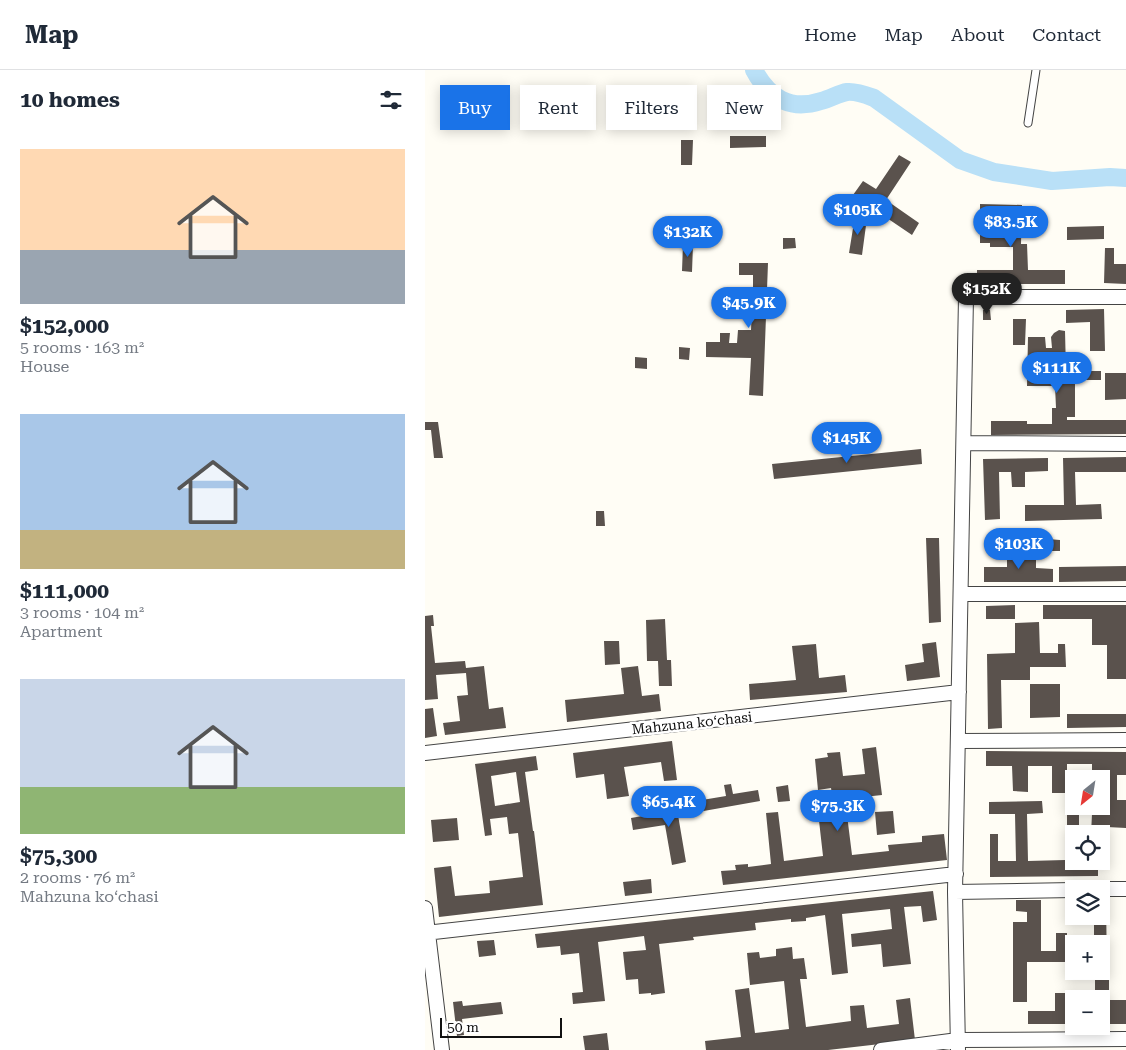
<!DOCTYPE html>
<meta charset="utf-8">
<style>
:root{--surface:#fff;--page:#f2f2f3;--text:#1f2937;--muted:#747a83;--line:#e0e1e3;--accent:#1a73e8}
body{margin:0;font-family:"Roboto Serif",serif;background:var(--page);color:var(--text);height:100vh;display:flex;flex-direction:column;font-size:19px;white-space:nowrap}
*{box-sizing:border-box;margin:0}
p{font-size:16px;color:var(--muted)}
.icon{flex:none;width:28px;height:28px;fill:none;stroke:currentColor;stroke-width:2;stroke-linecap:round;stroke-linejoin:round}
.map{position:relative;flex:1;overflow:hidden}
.drawer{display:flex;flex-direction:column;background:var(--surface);width:425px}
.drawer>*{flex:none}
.hud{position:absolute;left:15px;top:15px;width:475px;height:45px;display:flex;gap:10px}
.needle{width:32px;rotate:210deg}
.fabs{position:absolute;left:640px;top:700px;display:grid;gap:10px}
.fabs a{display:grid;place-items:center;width:45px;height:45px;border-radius:0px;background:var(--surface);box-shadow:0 2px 12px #0003;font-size:25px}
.scale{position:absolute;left:15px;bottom:12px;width:122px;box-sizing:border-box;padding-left:5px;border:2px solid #111;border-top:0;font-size:14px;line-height:18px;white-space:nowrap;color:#111;-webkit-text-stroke:4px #fff;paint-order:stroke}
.price{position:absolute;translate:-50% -42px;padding:0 11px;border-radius:18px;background:var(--accent);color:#fff;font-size:16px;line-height:32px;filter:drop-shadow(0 1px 2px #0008)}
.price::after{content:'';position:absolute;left:50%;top:30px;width:15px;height:11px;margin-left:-8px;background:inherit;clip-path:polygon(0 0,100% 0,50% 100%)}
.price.active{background:#222;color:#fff}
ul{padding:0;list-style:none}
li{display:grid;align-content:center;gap:10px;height:265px;padding:0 20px}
li span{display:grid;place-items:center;height:155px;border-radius:0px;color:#555}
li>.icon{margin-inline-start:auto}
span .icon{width:90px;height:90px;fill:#fffc;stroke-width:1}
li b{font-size:21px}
h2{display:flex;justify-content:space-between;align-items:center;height:60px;padding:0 20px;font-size:21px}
.pill{padding:0 18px;border-radius:0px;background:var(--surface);box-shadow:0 2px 12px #0003;font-size:18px;line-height:45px}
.pill.active{background:var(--accent);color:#fff}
header{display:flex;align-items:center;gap:30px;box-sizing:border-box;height:70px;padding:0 25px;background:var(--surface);border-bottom:1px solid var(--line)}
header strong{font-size:24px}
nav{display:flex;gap:28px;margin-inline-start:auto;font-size:18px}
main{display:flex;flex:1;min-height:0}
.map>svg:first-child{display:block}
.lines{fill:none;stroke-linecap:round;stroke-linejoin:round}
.canal{stroke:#b9e0f7;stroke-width:18}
.building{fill:#5a524d;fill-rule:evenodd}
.lane-casing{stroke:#444;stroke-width:9}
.street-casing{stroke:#444;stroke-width:16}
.lane{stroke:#fff;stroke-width:7}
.street{stroke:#fff;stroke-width:14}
.labels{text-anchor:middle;stroke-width:5;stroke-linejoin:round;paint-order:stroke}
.street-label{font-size:14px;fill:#111;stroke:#fff}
</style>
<header>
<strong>Map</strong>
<nav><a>Home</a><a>Map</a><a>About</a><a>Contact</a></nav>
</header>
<main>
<section class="drawer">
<h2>10 homes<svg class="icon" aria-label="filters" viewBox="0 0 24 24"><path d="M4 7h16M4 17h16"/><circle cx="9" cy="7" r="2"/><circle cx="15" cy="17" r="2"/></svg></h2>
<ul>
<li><span style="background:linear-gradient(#ffd9b3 65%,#9aa5b1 0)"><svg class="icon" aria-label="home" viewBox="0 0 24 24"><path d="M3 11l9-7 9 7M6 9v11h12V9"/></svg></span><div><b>$152,000</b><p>5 rooms · 163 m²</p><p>House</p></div></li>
<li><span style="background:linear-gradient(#a9c7e8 75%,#c2b280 0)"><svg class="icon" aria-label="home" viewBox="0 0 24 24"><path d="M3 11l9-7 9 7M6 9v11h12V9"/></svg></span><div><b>$111,000</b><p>3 rooms · 104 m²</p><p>Apartment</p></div></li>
<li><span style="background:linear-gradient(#c9d6e8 70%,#8fb573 0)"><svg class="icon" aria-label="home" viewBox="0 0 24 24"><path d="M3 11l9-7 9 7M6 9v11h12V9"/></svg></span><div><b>$75,300</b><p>2 rooms · 76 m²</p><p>Mahzuna koʻchasi</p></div></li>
</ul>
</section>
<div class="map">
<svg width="701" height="980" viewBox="0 0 701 980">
<rect width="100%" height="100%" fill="#fffdf5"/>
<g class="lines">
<!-- canal -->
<path class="canal" d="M329 0C344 28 365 41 396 31 405 29 414 23 422 22 431 21 441 25 449 28L535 90 569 102 627 111 685 107 701 108"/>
</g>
<!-- building -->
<path class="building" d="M305 66H341V77L305 78Z
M256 70H268L267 95H256Z
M474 85 486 92 461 130 494 153 487 165 428 125 438 111 451 119Z
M555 134 597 135 596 174H602L603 200H640V214H552V200H588V177H565V173H555Z
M430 146 442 148 437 185 424 183Z
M679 156V169L642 170V157Z
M358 168H370L371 178 358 179Z
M258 174 268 175 267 202 257 201Z
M680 178H689V194H701V214L679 213Z
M314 193H343L338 326 324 325 326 288 281 287V272H295V263H305L304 273H312L313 260H326L327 240H313L314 225H328V205H314Z
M679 239 680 281H665V252L641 253V240Z
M558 240H565L566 250H558Z
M588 249H601L600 275H588Z
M634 260 640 261 641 301H676V310H650V347H642V350H701V364L566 365V351H602V354H627V338H631L630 316H602L603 267H620L621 278H627L626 267 629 263Z
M254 277 265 278 264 290 254 289Z
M210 287 222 288V299L210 298Z
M680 303H701V329L680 330Z
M0 352H13L18 388H9L6 360H0Z
M496 379 497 394 349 409 347 394Z
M701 387V402H650L651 435 676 434 677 449 600 451V435H639L638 388Z
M623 388V401L600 402V417H587L586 402H574L575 449 560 450 558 389Z
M171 441H179L180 456H171Z
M501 468H514L516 552 504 553Z
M623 469 635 470V481H623Z
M582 482H611V498L628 499V512H559V497H582Z
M701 496V511L634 512V497Z
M590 535V549H561V536Z
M618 535H701V609H682V575H667V549H618Z
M8 545 9 556H6L10 593 40 591 41 598 59 596 64 639 78 637 81 658 20 665 18 653 35 651 32 626 43 625 41 603 11 605 13 629 0 630V546Z
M240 549 242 590H246L247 616H234L233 591H222L221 550Z
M614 552 615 583H633V574H640L641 597H605V610H576L577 658 563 659 562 584 590 583V553Z
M179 571H194L195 594 180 595Z
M511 572 515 607 482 611 480 595 499 592 497 574Z
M391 574 394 608 420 605 422 622 325 630 324 614 371 610 367 576Z
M213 596 217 626 234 624 236 641 142 652 140 630 199 624 196 598Z
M605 614H635V647L605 648Z
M8 638 12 666 0 668V639Z
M642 644H701V657L642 658Z
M247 671 252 710 239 711 236 692 199 697 204 726 182 729 179 704 151 708 148 683Z
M451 677 457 725 420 729 427 785 464 781 463 775 497 772V766L519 764 522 790 298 815 296 801 311 800 310 795 323 794V797L346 794 341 743 353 742 359 791 398 786 392 733 408 730 406 718 393 720 390 689 403 687 402 683 415 682 418 706 440 704 437 679Z
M561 681 701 682V705H692V730H701V758L682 757V772H676V764H666L667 744H654V764H649V776H642V729H649V736H676V729H682V724L676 723V709H670V704H667V694H642V723H627V696H603V722L588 721 587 696H561Z
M111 686 113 700 100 702 108 761H109L118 835 14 847 9 798 26 796 30 826 65 823 64 811 98 807 93 763 84 764 82 747 65 749 67 765 60 766 50 694ZM91 702 95 732 70 736 66 706Z
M306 714 308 724 333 720 335 731 273 742 271 731 301 726 299 715Z
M363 715 365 731 353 732 351 717Z
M267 729 269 743 253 745 261 792 247 795 240 755 208 760 206 748 252 740 250 732Z
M617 731 618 743 602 744 603 791 640 790V783H649V791H673V806L565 807V764H573V791H591L590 744H564V732Z
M468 741 470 763 452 765 450 742Z
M32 748 34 770 8 772 6 750Z
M226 809 227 823 200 826 198 812Z
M508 821 512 850 498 852 496 836 479 837 486 894 458 897 456 874 427 877 426 864 467 859 465 839 417 844 423 903 407 905 400 845 381 848V851L366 852V849L330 853 331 860 268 867 269 870 234 874 240 923 226 925V923L214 924 213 909 201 910 198 882 221 880 219 866 173 872 180 931 148 934 147 923 158 922 154 883 136 885 135 876 112 878 110 864Z
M591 830H616V881H631V863H642V881H649V892H602V932H588V852H602V842L591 841Z
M640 830H649V844H640Z
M676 831H681L682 902H676V874H669V846H676Z
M69 870 71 885 54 887 52 871Z
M367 877 368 889 379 888 382 909H375L381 957 426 951 425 936 439 935 442 958 474 954 471 930 485 928 490 970 403 980H281L280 971 316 967 310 920 324 918 330 963 364 959 359 911 325 915 322 883 334 882 335 888 351 886V879Z
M670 910H684V930H701V954H676V929H670Z
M630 923H654V929H649V954H603V941H630Z
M37 931 38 936 76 932 78 944 37 949 39 965 32 966 28 932Z
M182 963 184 980H160L158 966Z"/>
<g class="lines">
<!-- lane casing -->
<g class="lane-casing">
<path id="lane" d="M603 53 611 0"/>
</g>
<!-- street casing -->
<g class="street-casing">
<path id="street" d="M539 373 701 374
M536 524H701
M533 671 701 670
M0 683 534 622
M676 819H701
M530 822 649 820
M0 838 17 980
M0 863 531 804
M456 980 533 970 701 969
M533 980 530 822 541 227H701"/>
</g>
<!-- lane -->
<use href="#lane" class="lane"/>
<!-- street -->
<use href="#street" class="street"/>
</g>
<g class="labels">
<!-- street labels -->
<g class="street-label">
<text transform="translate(267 653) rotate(-6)" y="5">Mahzuna koʻchasi</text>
</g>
</g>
</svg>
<div class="fabs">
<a><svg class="needle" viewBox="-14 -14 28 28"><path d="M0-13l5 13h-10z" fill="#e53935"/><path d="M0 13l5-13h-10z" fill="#747a83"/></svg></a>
<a><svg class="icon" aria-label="locate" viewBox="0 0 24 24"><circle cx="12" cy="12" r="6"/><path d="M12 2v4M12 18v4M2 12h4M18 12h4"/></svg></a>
<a><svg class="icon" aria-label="layers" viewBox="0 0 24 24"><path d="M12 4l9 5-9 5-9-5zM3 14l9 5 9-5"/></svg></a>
<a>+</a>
<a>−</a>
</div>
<div class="scale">50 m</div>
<b class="price" style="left:433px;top:166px">$105K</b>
<b class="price" style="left:586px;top:178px">$83.5K</b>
<b class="price" style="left:263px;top:188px">$132K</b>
<b class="price active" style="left:562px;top:245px">$152K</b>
<b class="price" style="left:324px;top:259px">$45.9K</b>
<b class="price" style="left:632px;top:324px">$111K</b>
<b class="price" style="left:422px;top:394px">$145K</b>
<b class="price" style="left:594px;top:500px">$103K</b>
<b class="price" style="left:244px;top:758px">$65.4K</b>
<b class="price" style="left:413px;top:762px">$75.3K</b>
<div class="hud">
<a class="pill active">Buy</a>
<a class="pill">Rent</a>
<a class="pill">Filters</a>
<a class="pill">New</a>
</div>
</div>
</main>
